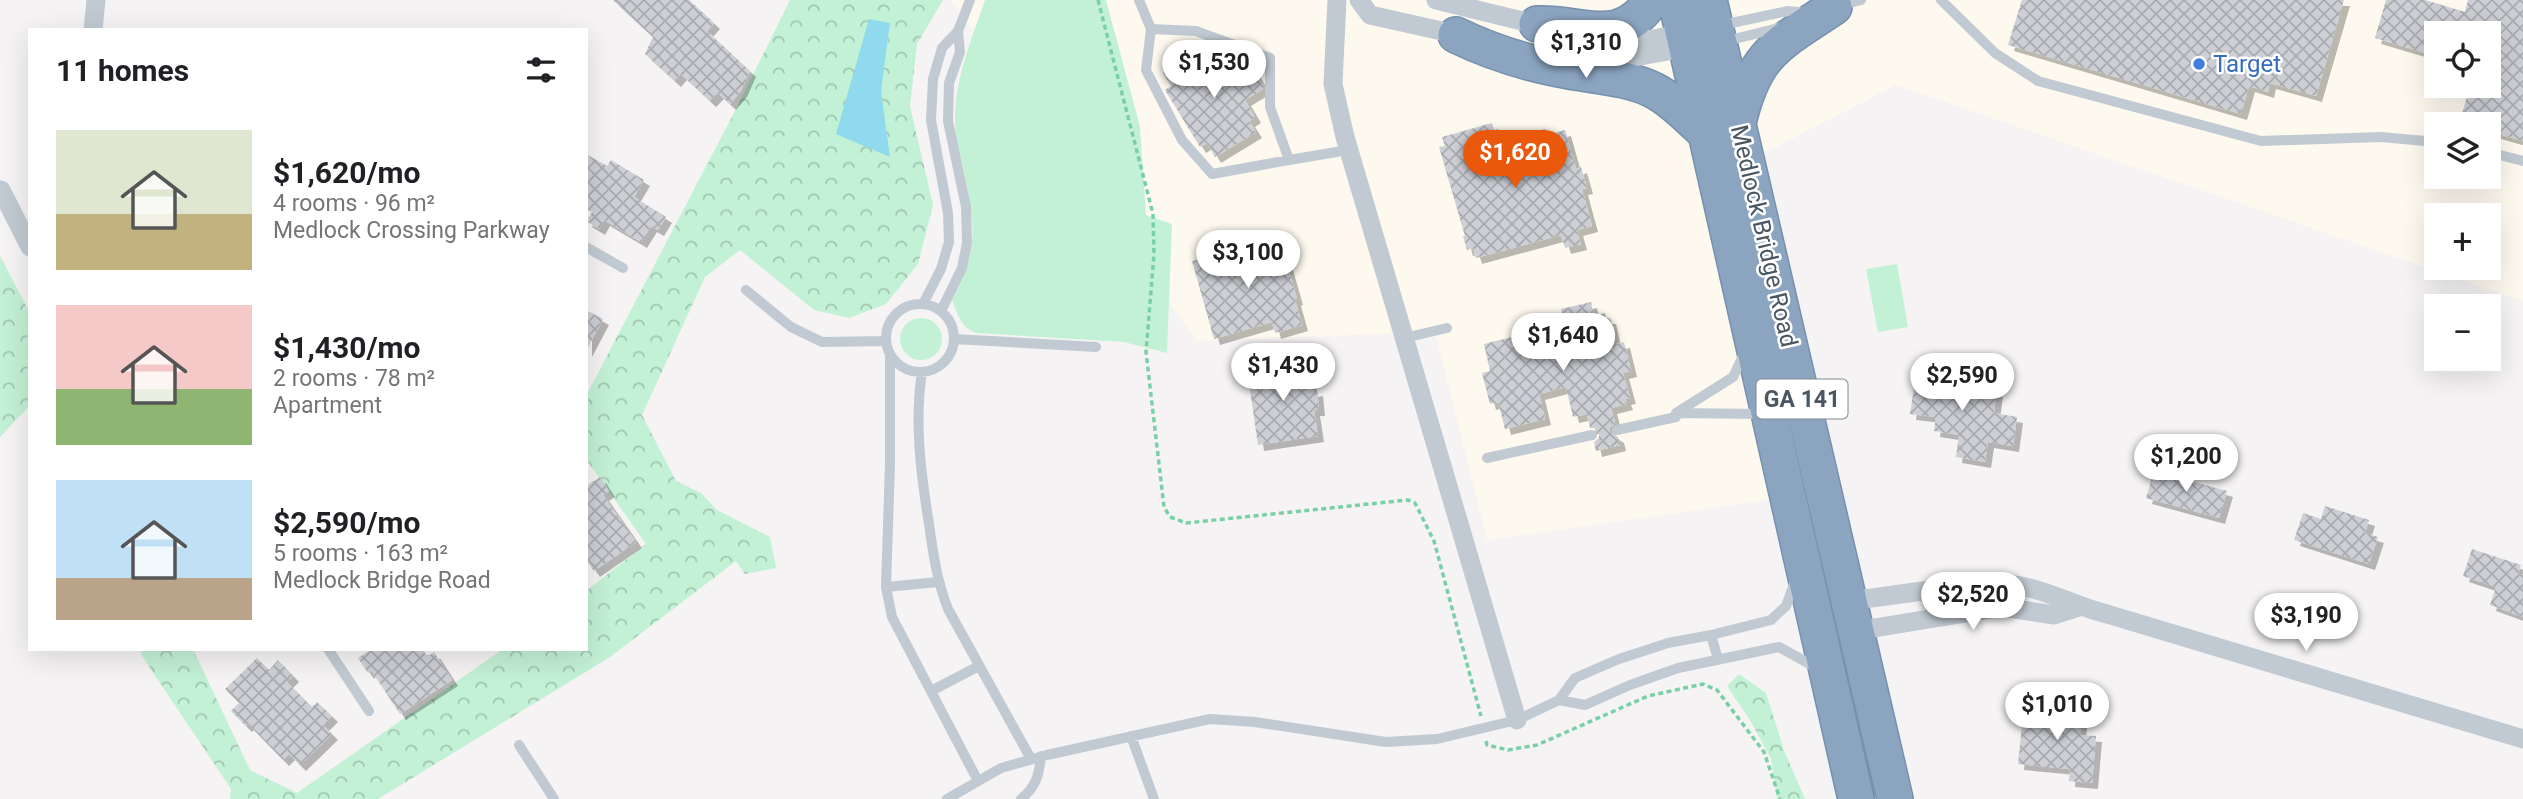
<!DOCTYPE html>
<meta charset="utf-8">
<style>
:root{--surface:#fff;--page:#f2f2f2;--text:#202124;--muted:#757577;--accent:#ea580c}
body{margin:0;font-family:Roboto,sans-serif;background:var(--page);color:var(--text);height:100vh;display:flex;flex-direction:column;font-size:26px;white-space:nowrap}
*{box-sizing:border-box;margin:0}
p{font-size:23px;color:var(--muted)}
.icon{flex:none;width:38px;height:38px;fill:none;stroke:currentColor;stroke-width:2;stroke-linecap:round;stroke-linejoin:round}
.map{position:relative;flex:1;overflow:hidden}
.side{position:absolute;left:28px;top:28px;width:560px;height:623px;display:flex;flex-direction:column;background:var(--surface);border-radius:0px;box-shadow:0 7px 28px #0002}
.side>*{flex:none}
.controls{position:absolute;left:2424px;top:21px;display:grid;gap:14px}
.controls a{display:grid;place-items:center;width:77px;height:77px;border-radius:0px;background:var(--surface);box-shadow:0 7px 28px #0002;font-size:35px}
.price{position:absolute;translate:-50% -60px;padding:0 16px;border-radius:24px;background:#fff;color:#222;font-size:23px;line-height:46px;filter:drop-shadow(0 2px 4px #0008)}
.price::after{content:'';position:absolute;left:50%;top:42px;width:21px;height:16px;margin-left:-10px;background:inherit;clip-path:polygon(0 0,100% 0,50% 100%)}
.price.current{background:var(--accent);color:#fff}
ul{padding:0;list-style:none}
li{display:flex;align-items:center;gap:21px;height:175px;padding:0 28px}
li span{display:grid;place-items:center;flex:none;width:196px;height:140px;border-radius:0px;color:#555}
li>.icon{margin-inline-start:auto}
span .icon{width:84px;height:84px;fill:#fffc;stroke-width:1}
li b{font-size:30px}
h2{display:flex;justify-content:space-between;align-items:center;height:84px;padding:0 28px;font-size:30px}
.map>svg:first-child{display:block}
.commercial{fill:#fdf9ef;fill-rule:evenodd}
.green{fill:#c3f1d5}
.forest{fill:url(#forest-crowns)}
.water{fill:#90daee}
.building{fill:url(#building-cross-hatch);filter:url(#shadow)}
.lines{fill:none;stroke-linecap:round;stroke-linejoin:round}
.highway-casing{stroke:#7690ad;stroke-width:38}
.path{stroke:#7ad0a6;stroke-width:3.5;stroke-dasharray:5 3.5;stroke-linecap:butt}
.lane{stroke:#c1cad2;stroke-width:10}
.street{stroke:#c1cad2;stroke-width:19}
.highway{stroke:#8ba5c1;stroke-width:35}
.shop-dot{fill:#3f7fe0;stroke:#fff;stroke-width:2.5}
.labels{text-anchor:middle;stroke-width:5;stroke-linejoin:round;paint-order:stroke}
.shield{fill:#fff;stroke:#808990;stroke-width:2}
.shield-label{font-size:23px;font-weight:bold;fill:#4a5661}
.shop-label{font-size:24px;fill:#366cbe;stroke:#fff;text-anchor:start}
.street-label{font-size:24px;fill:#4a5661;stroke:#fff}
</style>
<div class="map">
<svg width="2523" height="799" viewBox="0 0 2523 799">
<defs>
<pattern id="forest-crowns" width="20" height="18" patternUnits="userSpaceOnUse" patternTransform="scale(1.75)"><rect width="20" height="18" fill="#c3f1d5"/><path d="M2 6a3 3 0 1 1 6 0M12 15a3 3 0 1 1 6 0" fill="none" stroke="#a0c6b0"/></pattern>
<pattern id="building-cross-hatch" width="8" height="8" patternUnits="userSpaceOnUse" patternTransform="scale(1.75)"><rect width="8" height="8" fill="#cdcfd5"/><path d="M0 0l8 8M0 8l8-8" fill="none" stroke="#a8abb0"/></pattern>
<filter id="shadow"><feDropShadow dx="6" dy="6" stdDeviation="0" flood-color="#0004"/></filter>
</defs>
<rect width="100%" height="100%" fill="#f5f3f3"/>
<!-- commercial -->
<path class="commercial" d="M951 0H2523V301L1896 85 1739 166 1826 492 1487 540 1435 332 1197 341ZM2436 33H2488V86H2436ZM2436 124H2488V177H2436ZM2436 215H2488V268H2436Z"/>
<!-- green -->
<path class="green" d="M985 0H1106L1140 127 1146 215 1172 224 1167 353 1124 342 976 333C961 327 958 315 952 300 981 246 974 224 963 166 960 153 955 138 955 124 954 81 971 41 985 0Z
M1897 264 1908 327 1878 332 1866 269Z
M900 339a21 21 0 1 1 42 0a21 21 0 1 1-42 0Z"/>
<!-- forest -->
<path class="forest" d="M790 0H943L917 44 910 106 933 205 918 264 886 304 849 318 814 310 740 250 705 277 642 415 676 481 701 493 717 510 770 537 776 568 745 574 736 561 610 657 378 799H230L231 789 142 656 140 649H193L250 770 297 793 503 649H586V591L646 544 586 459V396L735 111Z
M0 256 30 313V405L0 437Z
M1739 674 1766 693 1785 753 1805 799H1777L1771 759 1750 720 1727 686Z"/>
<!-- water -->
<path class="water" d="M869 19 890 23 881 91 890 157 836 134Z"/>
<!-- building -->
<path class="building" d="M613 0H689L714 23 707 31 750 71 741 91 730 104 718 93 710 101 681 74 675 81 645 54 653 37Z
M2022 0H2344L2316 96 2270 83 2268 92 2249 86 2241 114 2008 45Z
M2386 0H2425L2465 12 2468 0H2523V141L2488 131V124H2459L2470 86H2488V33H2436V56L2375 38Z
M1204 48 1213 63 1219 59 1228 73 1248 61 1263 85V89L1245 100 1255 117 1249 121 1256 132 1215 157 1207 143 1200 147 1165 90 1171 86 1163 73Z
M1492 123 1499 149 1533 139 1531 133 1545 129 1547 135 1565 130 1576 169 1581 167 1587 188 1582 189 1592 226 1577 230 1581 244 1565 248 1561 235 1476 258 1473 248 1467 250 1463 236H1465L1439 147 1445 146 1442 137Z
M586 154 607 166 611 160 644 180 634 197 666 217 658 230 651 226 641 242 604 220 599 229 586 221 592 212 586 209Z
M1278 240 1283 258 1285 257 1297 299 1295 300 1302 325 1275 333 1272 322 1214 339 1192 261Z
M1591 302 1594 316 1605 313 1606 318H1610L1616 344 1624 342 1631 371 1623 373 1630 398 1625 399 1627 404 1611 408 1615 423 1610 427V432L1618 437 1620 445 1596 451 1594 442 1599 438V433L1595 428H1590L1587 414 1573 417 1566 387 1539 394 1545 419 1505 429 1498 402 1490 404 1482 373 1490 371 1484 344 1524 334 1530 358 1558 353 1551 326 1564 323 1561 309Z
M586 310 603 319 586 351Z
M1307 361 1312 391 1317 390 1319 410H1314L1318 436 1258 445 1247 369Z
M1917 368 1943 372V376L1979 382 1978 388 1997 391 1994 413 2017 417 2013 446 1988 442 1985 462 1956 457 1959 435 1934 431 1936 417 1910 414Z
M2154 471 2227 491 2219 518 2146 498Z
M600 477 609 491 603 495 636 542 594 571 586 560V486Z
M2325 506 2369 520 2365 533 2378 537 2369 564 2294 540 2303 513 2321 519Z
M2472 549 2521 565 2518 573 2523 575V617L2490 605 2496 587 2463 576Z
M372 649H423L427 657 434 652 452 680 400 714 371 670 368 673 358 658Z
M257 658 269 670 278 660 293 676 287 682 312 707 317 702 332 716 323 725 332 734 300 765 289 754 283 760 248 724 246 726 231 711 239 703 225 689Z
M2024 706 2082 711 2080 735 2096 736 2092 783 2069 781 2070 769 2018 764Z"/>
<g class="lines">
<!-- highway casing -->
<g class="highway-casing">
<path id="highway" d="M1676 0 1856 799
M1709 0 1895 799
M1537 24C1583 22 1619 49 1652 0
M1456 35C1489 51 1523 62 1559 69 1590 76 1626 76 1655 91 1674 101 1689 118 1705 132
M1738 123C1754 53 1777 45 1834 7"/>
</g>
<!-- path -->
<path class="path" d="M1098 0 1153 214 1154 254 1146 352 1164 507 1170 517 1186 523 1408 500 1415 503 1434 541 1481 716
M1486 741 1487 745 1508 750 1537 745 1648 696 1703 684 1717 690 1764 752 1780 799"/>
<!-- lane -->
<path class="lane" d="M1139 0 1151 29 1196 31 1270 58V107L1289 160 1348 150
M1941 0 1995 53 2038 81 2261 141 2381 137 2436 142
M1838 6 1861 0
M1722 25 1788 11 1807 13
M1151 29 1146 70 1182 140 1212 174 1289 160
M958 31 970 0
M1726 41 1783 27
M2488 152 2523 161
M586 247 623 268
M746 290 791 327 822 342 886 341
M886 338a34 34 0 1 1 68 0a34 34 0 1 1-68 0Z
M923 304 941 269 949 242 948 213 931 120 933 79 942 48 958 31 960 52 949 83 948 121 966 207 967 243 962 268 941 311
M1404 338 1447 328
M954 339 1096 347
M890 356V464L886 587 892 617 978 781
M922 372C914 423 921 474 929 524 933 553 937 581 948 609L1031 759
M1676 413 1733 377 1744 354
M1676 413 1762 414
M1617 430 1676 417
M1487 458 1592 435
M1796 579 1786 606 1771 620 1711 635 1668 643 1619 659 1575 678 1559 700 1585 705 1630 685 1678 668 1779 647 1817 668
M886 587 938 582
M1711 635 1718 659
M328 649 369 711
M931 691 979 666
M1131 736 1154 799
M519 745 554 799
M947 799 1001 768 1047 755 1210 719 1255 722 1386 742 1437 739 1517 720 1559 700
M1021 799C1036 787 1039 775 1041 756"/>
<!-- street -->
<path class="street" d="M1337 0 1333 84 1345 137 1517 720
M1359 0 1370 15 1464 36
M1436 0 1543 26
M93 30 96 0
M1606 40 1653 39 1691 32
M1586 59 1619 60 1695 46
M1 190 30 247
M1850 601C1877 597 1903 594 1930 590 1959 586 1992 580 2021 586 2052 592 2077 607 2107 614L2523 739
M1856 631 2002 607 2054 615 2079 607"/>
<!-- highway -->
<use href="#highway" class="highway"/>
</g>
<!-- markers -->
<circle class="shop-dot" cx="2199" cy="64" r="7"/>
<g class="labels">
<!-- shield labels -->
<rect class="shield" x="1756.5" y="379.5" width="91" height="39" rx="5"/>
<g class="shield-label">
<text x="1802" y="407">GA 141</text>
</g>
<!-- shop labels -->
<g class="shop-label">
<text x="2213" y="72">Target</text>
</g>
<!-- street labels -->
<g class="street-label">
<text transform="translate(1764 236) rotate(77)" y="8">Medlock Bridge Road</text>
</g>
</g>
</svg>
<div class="controls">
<a><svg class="icon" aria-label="locate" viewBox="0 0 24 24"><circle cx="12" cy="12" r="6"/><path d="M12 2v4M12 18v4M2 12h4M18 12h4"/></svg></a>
<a><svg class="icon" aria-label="layers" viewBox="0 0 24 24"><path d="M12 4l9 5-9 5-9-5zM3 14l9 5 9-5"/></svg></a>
<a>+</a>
<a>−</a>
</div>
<b class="price" style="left:1586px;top:80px">$1,310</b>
<b class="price" style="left:1214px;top:100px">$1,530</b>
<b class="price current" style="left:1515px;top:190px">$1,620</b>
<b class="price" style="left:1248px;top:290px">$3,100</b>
<b class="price" style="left:1563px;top:373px">$1,640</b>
<b class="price" style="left:1283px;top:403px">$1,430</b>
<b class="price" style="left:1962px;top:413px">$2,590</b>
<b class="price" style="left:2186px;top:494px">$1,200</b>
<b class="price" style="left:1973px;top:632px">$2,520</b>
<b class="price" style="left:2306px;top:653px">$3,190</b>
<b class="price" style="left:2057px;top:742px">$1,010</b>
<section class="side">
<h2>11 homes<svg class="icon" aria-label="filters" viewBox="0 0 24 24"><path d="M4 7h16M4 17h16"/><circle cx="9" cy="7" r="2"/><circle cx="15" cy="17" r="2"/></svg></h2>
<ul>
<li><span style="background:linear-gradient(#dfe7d0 60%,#c2b280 0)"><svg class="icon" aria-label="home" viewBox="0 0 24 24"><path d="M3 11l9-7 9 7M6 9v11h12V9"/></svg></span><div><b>$1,620/mo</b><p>4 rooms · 96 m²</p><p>Medlock Crossing Parkway</p></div></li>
<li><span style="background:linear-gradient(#f6c9c9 60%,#8fb573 0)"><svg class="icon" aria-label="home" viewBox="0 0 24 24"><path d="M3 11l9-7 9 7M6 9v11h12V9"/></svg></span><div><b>$1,430/mo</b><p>2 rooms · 78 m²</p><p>Apartment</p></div></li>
<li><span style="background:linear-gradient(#bfe0f5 70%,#b9a48a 0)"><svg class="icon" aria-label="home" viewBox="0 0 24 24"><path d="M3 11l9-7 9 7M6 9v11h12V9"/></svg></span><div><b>$2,590/mo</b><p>5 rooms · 163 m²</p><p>Medlock Bridge Road</p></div></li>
</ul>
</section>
</div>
